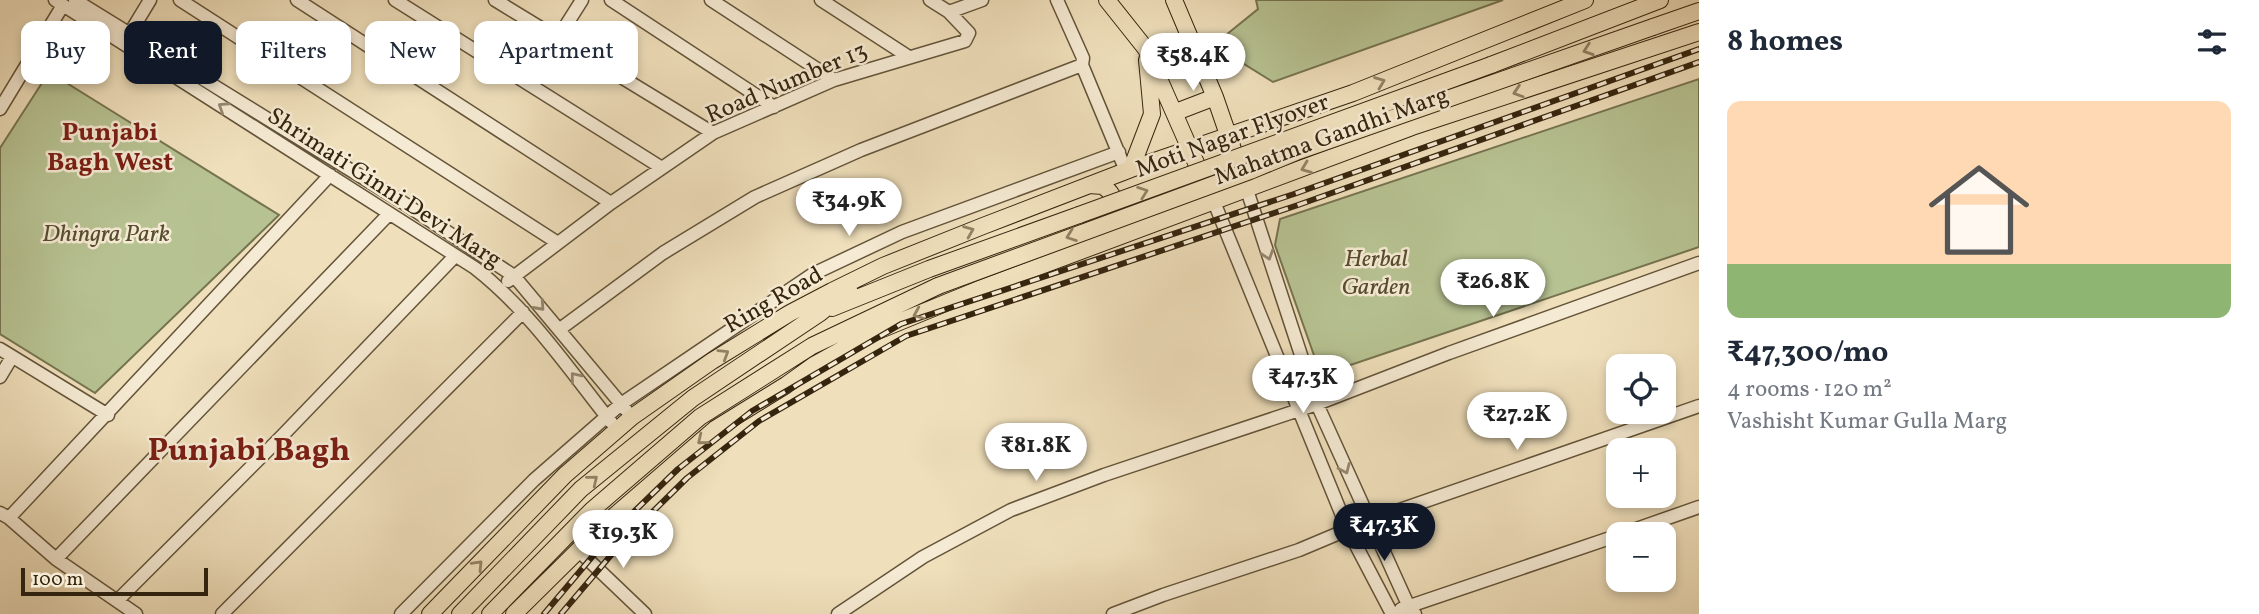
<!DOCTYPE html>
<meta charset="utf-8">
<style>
:root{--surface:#fff;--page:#f6f6f7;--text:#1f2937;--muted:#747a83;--line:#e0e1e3;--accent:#111827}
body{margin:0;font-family:Vollkorn,serif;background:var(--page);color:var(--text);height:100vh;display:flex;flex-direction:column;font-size:26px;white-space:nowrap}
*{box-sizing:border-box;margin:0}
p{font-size:23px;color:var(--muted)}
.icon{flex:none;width:38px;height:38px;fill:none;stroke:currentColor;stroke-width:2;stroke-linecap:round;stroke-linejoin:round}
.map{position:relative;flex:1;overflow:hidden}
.drawer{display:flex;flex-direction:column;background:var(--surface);width:560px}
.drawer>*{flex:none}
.banner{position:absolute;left:21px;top:21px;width:665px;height:63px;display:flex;gap:14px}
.buttons{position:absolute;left:1606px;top:354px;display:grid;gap:14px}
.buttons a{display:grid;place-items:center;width:70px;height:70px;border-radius:14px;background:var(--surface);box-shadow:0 4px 10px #0003;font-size:35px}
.scale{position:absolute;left:21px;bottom:18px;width:187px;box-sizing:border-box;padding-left:7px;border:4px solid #36250e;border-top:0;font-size:19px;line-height:24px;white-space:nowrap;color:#36250e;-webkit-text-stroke:5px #f5ead3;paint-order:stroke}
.price{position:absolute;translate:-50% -60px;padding:0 16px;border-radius:24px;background:#fff;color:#222;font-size:23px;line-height:46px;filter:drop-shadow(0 2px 4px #0008)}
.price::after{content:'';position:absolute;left:50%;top:42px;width:21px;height:16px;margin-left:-10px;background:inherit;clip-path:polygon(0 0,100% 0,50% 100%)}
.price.selected{background:var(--accent);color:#fff}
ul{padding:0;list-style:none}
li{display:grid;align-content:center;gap:14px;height:371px;padding:0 28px}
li+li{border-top:2px solid var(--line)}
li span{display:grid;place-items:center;height:217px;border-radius:14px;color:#555}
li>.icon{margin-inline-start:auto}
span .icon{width:126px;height:126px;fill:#fffc;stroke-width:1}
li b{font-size:30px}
h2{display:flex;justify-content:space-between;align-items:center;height:84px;padding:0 28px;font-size:30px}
.tag{padding:0 24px;border-radius:14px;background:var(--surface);box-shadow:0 4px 10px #0003;font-size:24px;line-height:63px}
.tag.selected{background:var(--accent);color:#fff}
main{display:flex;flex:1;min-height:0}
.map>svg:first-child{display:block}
.green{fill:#b7c292;stroke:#767450;stroke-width:2}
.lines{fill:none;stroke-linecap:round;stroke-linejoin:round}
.minor-casing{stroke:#645439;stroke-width:15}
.major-casing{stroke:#36250e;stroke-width:18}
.minor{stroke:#f5ead3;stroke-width:12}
.major{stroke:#efdfbb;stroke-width:16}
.rail-casing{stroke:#36250e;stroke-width:6}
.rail{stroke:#f5ead3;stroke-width:3.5;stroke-dasharray:10;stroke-linecap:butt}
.major-bridge-casing{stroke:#36250e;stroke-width:18;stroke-linecap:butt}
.major-bridge{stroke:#efdfbb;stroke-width:16}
.oneway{stroke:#928264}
.oneway2{stroke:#968870}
.labels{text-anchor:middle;stroke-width:5;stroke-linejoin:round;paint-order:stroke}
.street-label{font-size:24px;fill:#36250e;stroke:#f5ead3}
.park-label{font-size:24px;font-style:italic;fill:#564c2f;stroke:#f5ead3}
.neighbourhood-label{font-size:26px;font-weight:bold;fill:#7a1f14;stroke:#f5ead3}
.district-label{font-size:32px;font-weight:bold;fill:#7a1f14;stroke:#f5ead3}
</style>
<main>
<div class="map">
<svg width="1699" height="614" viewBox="0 0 1699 614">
<rect width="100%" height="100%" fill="#efdfbb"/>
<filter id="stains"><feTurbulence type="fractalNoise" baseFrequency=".00286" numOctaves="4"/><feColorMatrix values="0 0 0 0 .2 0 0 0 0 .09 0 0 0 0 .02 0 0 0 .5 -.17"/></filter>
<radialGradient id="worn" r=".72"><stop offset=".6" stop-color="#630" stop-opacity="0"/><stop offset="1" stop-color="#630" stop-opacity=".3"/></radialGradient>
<!-- green -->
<path class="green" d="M1256 0H1503L1273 82 1228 54 1221 39 1258 9Z
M49 72 279 215 95 393 0 334V148Z
M1699 79V247L1321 375 1275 245 1280 219Z"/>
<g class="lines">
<!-- minor casing -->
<g class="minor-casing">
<path id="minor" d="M55 0 475 268C529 310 568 368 611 422
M75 0 399 200 514 276 626 410
M180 0 558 243
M297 0 611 203
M395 0 662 168
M495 0 713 133
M611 0 774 107
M711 0 834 80
M821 0 909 57
M1057 0 1083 58 1082 65 1126 171
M949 12 982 0
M127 38 150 0
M558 38 582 0
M0 109 63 5
M1247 190 1317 404 1409 607 1415 614
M1214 202 1348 530 1392 614
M508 281 611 203 713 133 834 80 965 41 969 33 949 12 930 0
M560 329 663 253 755 197 861 150 1082 65
M0 349 108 415
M0 377 12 357
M0 513 9 518 56 559 136 614
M9 518 330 175
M1622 534 1699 507
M579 551 645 614
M56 559 389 214
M117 601 281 437 455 256
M1401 609 1619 535
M222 614 523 312
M401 614 534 480 621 404 813 274 902 232 1119 152
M838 614 923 557 1011 510 1104 475 1317 404 1449 353 1699 263
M1113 614 1163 595 1299 550 1368 521 1699 406"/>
</g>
<!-- major casing -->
<g class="major-casing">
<path id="major" d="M1107 0 1146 49 1204 181
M1174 0 1215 97 1246 187
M1653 27 1699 11
M1491 65 1660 0
M1176 112 1215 97
M1131 169 1152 114 1147 60
M1089 185 1103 186C1119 197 1118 215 1110 231
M832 308 929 269 1079 215
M430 614 565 475 632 417 712 361 790 313 832 291 883 266 983 226 1131 169 1353 93 1585 0
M460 614 581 489 693 398 820 313 849 289
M490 614 592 510 700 417 812 346 938 286
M514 614 605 524 715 429 786 385 814 365 870 334 982 288 1412 127 1699 32"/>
</g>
<!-- minor -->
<use href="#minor" class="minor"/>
<!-- major -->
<use href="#major" class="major"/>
<!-- rail casing -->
<g class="rail-casing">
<path id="rail" d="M544 614 613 532 678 469 752 411 901 324 1294 194 1699 49
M561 614 623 541 687 478 759 421 906 336 1298 205 1699 62"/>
</g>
<!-- rail -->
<use href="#rail" class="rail"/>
<!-- major-bridge casing -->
<g class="major-bridge-casing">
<path id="major-bridge" d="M1079 215 1491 65
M938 286 1250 171 1296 152 1653 27"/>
</g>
<!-- major-bridge -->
<use href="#major-bridge" class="major-bridge"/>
</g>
<!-- one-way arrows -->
<defs><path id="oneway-chevron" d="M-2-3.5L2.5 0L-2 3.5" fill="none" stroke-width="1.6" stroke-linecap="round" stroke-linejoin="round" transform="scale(1.75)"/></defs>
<g class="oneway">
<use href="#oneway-chevron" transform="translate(1588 50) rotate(161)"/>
<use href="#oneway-chevron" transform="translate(1380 82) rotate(-21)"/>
<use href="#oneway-chevron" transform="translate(1518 92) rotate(162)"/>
<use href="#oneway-chevron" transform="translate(1306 168) rotate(159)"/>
<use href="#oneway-chevron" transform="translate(1143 192) rotate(-20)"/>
<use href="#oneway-chevron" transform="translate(969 231) rotate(-22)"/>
<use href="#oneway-chevron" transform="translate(1071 236) rotate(160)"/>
<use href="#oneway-chevron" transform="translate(918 314) rotate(157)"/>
<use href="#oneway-chevron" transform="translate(724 354) rotate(-32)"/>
<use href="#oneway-chevron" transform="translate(702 440) rotate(141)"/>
<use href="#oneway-chevron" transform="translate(593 480) rotate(-39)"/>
<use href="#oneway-chevron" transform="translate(478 565) rotate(-46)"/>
</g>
<g class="oneway2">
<use href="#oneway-chevron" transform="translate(223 107) rotate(-147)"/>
<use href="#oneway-chevron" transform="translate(1268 255) rotate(72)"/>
<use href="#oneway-chevron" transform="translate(540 306) rotate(48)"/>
<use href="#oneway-chevron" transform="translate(575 377) rotate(-129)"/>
<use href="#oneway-chevron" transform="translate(1345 469) rotate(66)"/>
</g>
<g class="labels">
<!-- street labels -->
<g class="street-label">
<text transform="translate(786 82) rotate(-23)" y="8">Road Number 13</text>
<text transform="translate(1232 135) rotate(-20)" y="8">Moti Nagar Flyover</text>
<text transform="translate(1331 135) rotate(-20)" y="8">Mahatma Gandhi Marg</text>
<text transform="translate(385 187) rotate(33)" y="8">Shrimati Ginni Devi Marg</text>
<text transform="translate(773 299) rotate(-30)" y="8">Ring Road</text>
</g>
<!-- park labels -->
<g class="park-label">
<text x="106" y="241">Dhingra Park</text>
<text x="1376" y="266">Herbal<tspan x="1376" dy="28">Garden</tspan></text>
</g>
<!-- neighbourhood labels -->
<g class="neighbourhood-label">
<text x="110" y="140">Punjabi<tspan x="110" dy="30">Bagh West</tspan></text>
</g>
<!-- district labels -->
<g class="district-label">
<text x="249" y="460">Punjabi Bagh</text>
</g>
</g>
<rect width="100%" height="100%" filter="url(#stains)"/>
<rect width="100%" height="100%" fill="url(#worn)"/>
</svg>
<div class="buttons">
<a><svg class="icon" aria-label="locate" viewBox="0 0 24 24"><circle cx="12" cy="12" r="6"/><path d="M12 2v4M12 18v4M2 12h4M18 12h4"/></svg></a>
<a>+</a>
<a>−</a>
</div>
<div class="scale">100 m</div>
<b class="price" style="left:1193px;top:93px">₹58.4K</b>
<b class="price" style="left:849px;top:238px">₹34.9K</b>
<b class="price" style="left:1493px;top:319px">₹26.8K</b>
<b class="price" style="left:1303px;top:415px">₹47.3K</b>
<b class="price" style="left:1517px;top:452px">₹27.2K</b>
<b class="price" style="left:1036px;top:483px">₹81.8K</b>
<b class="price selected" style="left:1384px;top:563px">₹47.3K</b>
<b class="price" style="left:623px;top:570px">₹19.3K</b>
<div class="banner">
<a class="tag">Buy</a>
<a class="tag selected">Rent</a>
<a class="tag">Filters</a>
<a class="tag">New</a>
<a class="tag">Apartment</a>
</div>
</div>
<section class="drawer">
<h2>8 homes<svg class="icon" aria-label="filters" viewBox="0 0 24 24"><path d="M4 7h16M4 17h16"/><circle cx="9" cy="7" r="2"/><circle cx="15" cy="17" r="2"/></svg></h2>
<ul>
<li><span style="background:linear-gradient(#ffd9b3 75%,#8fb573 0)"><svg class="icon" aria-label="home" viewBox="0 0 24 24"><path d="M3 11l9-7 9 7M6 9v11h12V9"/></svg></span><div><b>₹47,300/mo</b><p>4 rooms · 120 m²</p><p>Vashisht Kumar Gulla Marg</p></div></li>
</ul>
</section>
</main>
